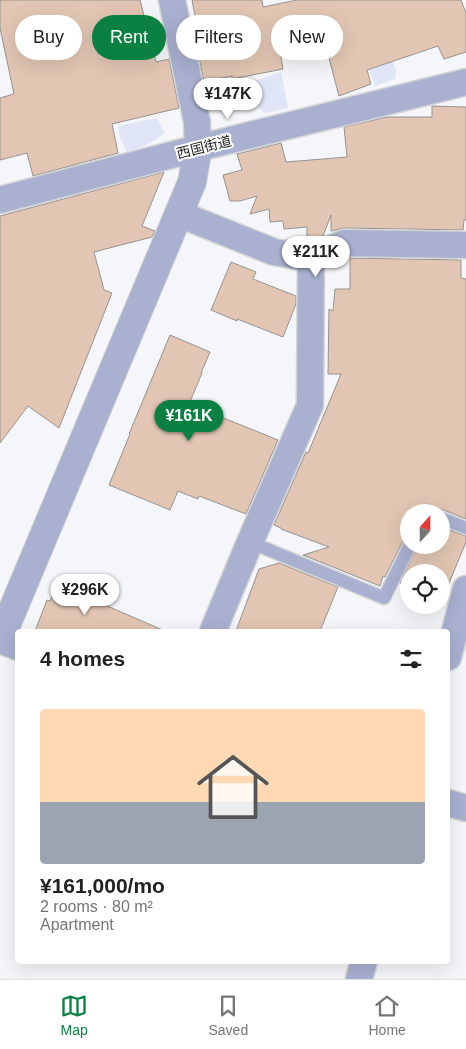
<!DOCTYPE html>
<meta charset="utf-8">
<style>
:root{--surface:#fff;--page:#f6f6f6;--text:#222;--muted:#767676;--line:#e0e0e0;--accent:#0b8043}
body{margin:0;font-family:Helvetica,"Noto Sans JP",sans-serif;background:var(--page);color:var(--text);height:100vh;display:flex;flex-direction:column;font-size:19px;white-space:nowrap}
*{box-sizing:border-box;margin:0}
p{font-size:16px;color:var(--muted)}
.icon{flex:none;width:28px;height:28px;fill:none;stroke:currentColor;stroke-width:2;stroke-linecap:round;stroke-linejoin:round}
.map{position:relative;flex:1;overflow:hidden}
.panel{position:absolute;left:15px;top:629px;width:435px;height:335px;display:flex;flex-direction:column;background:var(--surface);border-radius:5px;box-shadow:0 5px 20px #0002}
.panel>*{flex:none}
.hud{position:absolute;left:15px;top:15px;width:436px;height:45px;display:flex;gap:10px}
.needle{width:32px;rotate:21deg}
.buttons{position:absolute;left:400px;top:504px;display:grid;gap:10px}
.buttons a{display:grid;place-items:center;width:50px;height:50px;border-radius:50%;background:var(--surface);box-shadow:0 5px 20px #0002;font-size:25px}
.price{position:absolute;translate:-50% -42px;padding:0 11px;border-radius:18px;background:#fff;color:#222;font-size:16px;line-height:32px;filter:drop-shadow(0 1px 2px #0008)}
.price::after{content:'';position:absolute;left:50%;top:30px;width:15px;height:11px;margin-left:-8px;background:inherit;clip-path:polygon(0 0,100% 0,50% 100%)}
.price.selected{background:var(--accent);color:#fff}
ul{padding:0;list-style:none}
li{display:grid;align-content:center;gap:10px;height:265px;padding:0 25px}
li span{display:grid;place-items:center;height:155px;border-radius:5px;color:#555}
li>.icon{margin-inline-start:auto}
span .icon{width:90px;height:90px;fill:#fffc;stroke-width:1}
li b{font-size:21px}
h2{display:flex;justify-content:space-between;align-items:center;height:60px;padding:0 25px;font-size:21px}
.pill{padding:0 18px;border-radius:22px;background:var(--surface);box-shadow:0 5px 20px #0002;font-size:18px;line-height:45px}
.pill.selected{background:var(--accent);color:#fff}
.tabs{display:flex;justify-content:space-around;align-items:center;height:70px;border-top:1px solid var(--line);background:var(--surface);font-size:14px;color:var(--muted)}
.tabs a{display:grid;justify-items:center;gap:2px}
.tabs .selected{color:var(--accent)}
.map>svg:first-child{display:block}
.green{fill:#e0e4f7}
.building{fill:#e2c6b3;stroke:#969391}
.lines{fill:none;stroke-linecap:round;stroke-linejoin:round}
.service-casing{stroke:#d3d4d6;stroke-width:15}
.minor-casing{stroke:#d3d4d6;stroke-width:29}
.tertiary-casing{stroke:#d3d4d6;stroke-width:30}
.service{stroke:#a9b0d0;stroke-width:12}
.minor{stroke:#a9b0d0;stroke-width:26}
.tertiary{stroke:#a9b0d0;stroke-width:28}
.labels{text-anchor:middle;stroke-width:4;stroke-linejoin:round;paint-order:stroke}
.street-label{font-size:14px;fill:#1f1f20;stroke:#fff}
</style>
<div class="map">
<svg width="466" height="979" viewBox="0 0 466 979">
<rect width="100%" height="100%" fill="#f5f6f9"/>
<!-- green -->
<path class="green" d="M385 41 396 70 395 79 375 86 369 68Z
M281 72 288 108 264 113 253 100 251 82Z
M157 118 165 133 146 145 127 152 120 138 118 126Z"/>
<!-- building -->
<path class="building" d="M0 0H140L156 62 169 59 179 108 112 124 118 153 33 176 27 153 0 160V98L14 94 0 28Z
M192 0H262L263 7 297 0H461L466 13V52L444 59 438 46 367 70 371 84 339 96 325 43 280 52 283 69 232 79V76L204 82 198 52 202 51Z
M432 106 466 107V220H464L463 230 344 228 331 231V215L323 236 309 242H307V227L284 229 283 221 270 222 269 209 250 214 257 196 240 201H230L223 175 242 170 237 154 281 143 286 162 347 157 344 127 387 117H432Z
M164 172 142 226 155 231 152 237 94 252 104 290 112 293 59 428 28 406 0 443V216Z
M350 258 461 260V278L466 279V519L444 510H439L435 512 434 508 431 505 427 504 421 505 418 508 417 512H409V537L405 539 403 541 385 577 383 576 380 586 303 555 329 547 281 529V528L274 525 306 452 308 453 341 374H328L329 309 333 311 335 289H350Z
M231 262 256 272 253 279 296 296V304L283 337 237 319V321L211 310Z
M170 335 210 352 201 373H202L189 404 278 440 246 514 199 496 198 499 178 491 170 510 109 485 130 434H129Z
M441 527 466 536V542L442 600 441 572H409V587L400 583 418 545H441Z
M279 563 338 587 320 631H236L259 569Z
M57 586 84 596 165 631H35L47 600 50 601Z"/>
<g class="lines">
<!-- service casing -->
<g class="service-casing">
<path id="service" d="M425 512H427
M441 518 466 528
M250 542 384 598 410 545"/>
</g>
<!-- minor casing -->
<g class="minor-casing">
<path id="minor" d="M172 0 197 122 198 148
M0 200 198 148 466 82
M179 214 274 252 311 258 344 243 466 245
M213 631 250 542 310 405 311 258
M0 640 18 647
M448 657 466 589
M448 803 466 808
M359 979 364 961"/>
</g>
<!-- tertiary casing -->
<g class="tertiary-casing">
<path id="tertiary" d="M0 640 192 182 198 148"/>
</g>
<!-- service -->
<use href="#service" class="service"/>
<!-- minor -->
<use href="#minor" class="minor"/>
<!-- tertiary -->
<use href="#tertiary" class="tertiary"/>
</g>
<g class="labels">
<!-- street labels -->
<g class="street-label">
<text transform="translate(204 147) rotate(-14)" y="5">西国街道</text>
</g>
</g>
</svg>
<div class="buttons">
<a><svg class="needle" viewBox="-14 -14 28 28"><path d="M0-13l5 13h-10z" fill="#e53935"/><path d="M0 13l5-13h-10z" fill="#767676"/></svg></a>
<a><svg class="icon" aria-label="locate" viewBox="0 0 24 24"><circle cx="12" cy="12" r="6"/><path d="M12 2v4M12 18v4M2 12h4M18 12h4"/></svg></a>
</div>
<b class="price" style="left:228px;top:120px">¥147K</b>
<b class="price" style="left:316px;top:278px">¥211K</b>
<b class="price selected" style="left:189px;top:442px">¥161K</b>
<b class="price" style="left:85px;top:616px">¥296K</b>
<div class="hud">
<a class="pill">Buy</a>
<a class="pill selected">Rent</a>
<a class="pill">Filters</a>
<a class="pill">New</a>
</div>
<section class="panel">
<h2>4 homes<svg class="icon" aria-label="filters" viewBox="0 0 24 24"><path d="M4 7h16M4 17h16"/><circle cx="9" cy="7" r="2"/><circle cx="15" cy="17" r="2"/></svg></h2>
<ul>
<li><span style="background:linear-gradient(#ffd9b3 60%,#9aa5b1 0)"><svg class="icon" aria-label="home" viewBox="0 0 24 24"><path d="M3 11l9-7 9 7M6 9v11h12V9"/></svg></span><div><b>¥161,000/mo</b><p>2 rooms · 80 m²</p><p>Apartment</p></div></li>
</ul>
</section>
</div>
<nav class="tabs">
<a class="selected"><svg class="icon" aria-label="map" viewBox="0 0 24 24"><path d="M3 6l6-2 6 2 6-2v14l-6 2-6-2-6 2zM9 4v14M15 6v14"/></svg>Map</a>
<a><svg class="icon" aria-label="saved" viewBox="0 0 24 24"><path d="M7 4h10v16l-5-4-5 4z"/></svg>Saved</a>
<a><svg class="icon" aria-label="home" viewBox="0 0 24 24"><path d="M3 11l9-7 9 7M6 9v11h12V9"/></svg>Home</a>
</nav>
